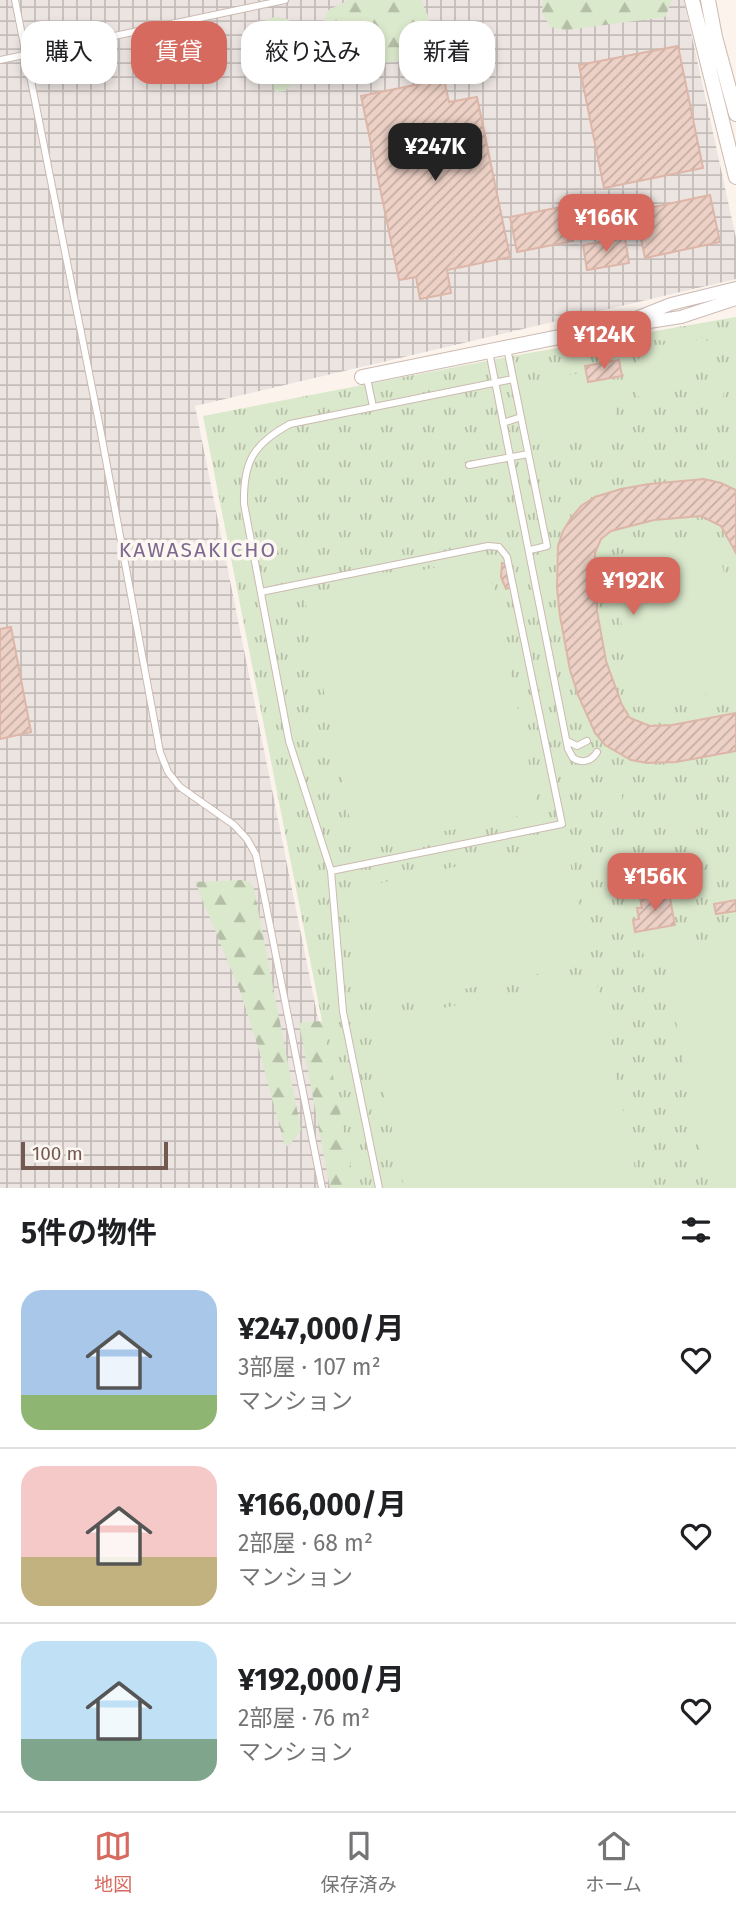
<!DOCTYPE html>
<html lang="ja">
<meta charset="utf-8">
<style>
:root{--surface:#fff;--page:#f6f6f6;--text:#202124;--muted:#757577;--line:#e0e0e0;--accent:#d76a5f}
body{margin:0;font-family:"Fira Sans","Noto Sans JP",sans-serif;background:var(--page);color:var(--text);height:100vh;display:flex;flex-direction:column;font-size:26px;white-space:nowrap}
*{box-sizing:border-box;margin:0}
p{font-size:23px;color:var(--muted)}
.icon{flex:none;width:38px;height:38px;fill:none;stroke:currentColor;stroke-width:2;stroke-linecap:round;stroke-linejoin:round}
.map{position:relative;height:1188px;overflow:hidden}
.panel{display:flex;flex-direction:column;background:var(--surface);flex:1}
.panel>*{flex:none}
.top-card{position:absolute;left:21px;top:21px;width:695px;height:63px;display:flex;gap:14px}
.scale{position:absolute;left:21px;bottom:18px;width:147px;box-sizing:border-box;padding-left:7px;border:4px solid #745951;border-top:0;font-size:19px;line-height:24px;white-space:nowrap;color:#745951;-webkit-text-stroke:5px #fdf7f2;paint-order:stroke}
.price{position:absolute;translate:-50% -60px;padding:0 16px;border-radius:14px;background:var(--accent);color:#fff;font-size:23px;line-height:46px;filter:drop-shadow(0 2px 4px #0008)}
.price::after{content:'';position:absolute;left:50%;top:42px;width:21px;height:16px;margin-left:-10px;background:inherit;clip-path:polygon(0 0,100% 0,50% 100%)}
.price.selected{background:#222;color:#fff}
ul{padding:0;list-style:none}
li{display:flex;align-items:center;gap:21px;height:175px;padding:0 21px}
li+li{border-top:2px solid var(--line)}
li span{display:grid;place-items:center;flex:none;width:196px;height:140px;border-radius:21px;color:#555}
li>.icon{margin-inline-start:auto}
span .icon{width:84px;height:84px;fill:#fffc;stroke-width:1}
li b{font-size:30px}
h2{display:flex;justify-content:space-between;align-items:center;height:84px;padding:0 21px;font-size:30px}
.pill{padding:0 24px;border-radius:21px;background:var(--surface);box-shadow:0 4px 10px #0003;font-size:24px;line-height:63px}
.pill.selected{background:var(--accent);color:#fff}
.menu{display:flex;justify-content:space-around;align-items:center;height:98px;border-top:2px solid var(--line);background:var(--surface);font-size:19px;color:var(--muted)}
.menu a{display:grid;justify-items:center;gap:4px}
.menu .selected{color:var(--accent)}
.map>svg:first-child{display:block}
.industrial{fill:url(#industrial-grid)}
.forest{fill:url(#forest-firs)}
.park{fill:url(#park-tufts)}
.garden{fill:#dae8cb}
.building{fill:url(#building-hatch);stroke:#deb6a8;stroke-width:2}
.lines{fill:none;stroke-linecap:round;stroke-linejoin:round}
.service-casing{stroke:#ccbab2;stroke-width:8}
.minor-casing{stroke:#ccbab2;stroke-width:14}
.tertiary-casing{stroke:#ccbab2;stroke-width:16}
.service{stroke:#fff;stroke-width:6}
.minor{stroke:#fff;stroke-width:12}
.tertiary{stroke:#fff;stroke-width:14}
.labels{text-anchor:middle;stroke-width:7;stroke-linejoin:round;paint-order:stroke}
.neighbourhood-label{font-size:21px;letter-spacing:2px;fill:#7d698f;stroke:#fdf7f2}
</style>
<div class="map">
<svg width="736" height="1188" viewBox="0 0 736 1188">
<defs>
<pattern id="industrial-grid" width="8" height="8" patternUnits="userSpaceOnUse" patternTransform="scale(1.75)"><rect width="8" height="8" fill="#ebe4e1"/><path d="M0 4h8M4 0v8" fill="none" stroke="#c3bcb9"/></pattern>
<pattern id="forest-firs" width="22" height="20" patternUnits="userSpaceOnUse" patternTransform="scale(1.75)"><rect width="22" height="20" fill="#dae8cb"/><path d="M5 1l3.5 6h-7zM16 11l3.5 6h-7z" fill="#b5bfa7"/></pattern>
<pattern id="park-tufts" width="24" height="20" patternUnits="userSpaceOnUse" patternTransform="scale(1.75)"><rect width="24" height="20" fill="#dae8cb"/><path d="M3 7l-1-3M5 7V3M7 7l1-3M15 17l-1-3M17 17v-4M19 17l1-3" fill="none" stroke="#b5bfa7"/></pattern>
<pattern id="building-hatch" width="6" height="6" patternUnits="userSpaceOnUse" patternTransform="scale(1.75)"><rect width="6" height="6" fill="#edd1c6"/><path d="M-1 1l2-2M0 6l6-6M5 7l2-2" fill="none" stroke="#c5ada3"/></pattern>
</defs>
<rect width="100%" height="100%" fill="#fbf3ec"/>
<!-- industrial -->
<path class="industrial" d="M0 0H684L736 238V279L195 406 352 1188H0Z"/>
<!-- forest -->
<path class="forest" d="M349 0H421L428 16 431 32 429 47 419 58 341 69 332 63 323 25 328 10Z
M543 0H672L665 17 567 30 550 27 542 12Z
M274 17 288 19C307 40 304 70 286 91L275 92 263 41 255 34 252 26Z
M242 880 250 882 254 889 301 1130 288 1147 284 1143 259 1050 240 991 195 882Z
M321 1021 326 1026 356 1188H330L299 1023Z"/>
<!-- park -->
<path class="park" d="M736 317V1188H355L203 416 512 356Z"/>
<!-- garden -->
<path class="garden" d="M682 328 688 330 690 334 680 342 654 340 640 344 637 341 640 335Z
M699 338H704L708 342C709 359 687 363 677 373 668 381 664 392 654 400 629 405 628 372 640 357 651 344 668 357 682 351 688 348 693 342 699 338Z
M581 373 587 387 601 384 605 397 613 406 616 413 613 424 608 430 596 434 568 436 527 447 515 385Z
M719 379 725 384 722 403 718 408 711 409 704 403 702 395 708 386Z
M717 536 736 643V689L637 707 609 556Z
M487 557 539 812 356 849 304 594Z
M597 787C606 785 614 790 622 795V802L612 810 603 808C596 803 591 794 597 787Z
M701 802 709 805 710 810 707 814 688 818 673 831 667 829 659 817 660 809 668 804Z
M559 844 567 849 590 951 582 965 376 1007 365 1000 345 901 353 889Z
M682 927 687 948 736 939V1166L705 1172 663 954 644 957 640 934Z
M587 978 597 984 639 1188H404L373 1032 381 1021Z"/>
<!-- building -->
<path class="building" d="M678 46 703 168 604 188 579 65Z
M444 79 449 102 477 97 510 257 447 270 451 293 420 299 416 277 399 280 361 96Z
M710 195 720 242 645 258 635 211Z
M566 206 573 241 517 252 510 217Z
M625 238 629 263 587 270 583 245Z
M619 360 622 376 588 382 585 366Z
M704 479 721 483 736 490V553L721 526 701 516 654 520 611 531 601 539 595 553 597 611 606 661 622 705 630 718 650 726 672 725 736 713V751L676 762 647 763 631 760 605 745 595 733 578 695 570 670 560 616 557 588 558 546 563 531 571 518 581 506 595 497 621 489 649 484Z
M502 563 507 564V577L511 587 506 589 501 577Z
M11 627 31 732 0 739V629Z
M669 893 675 925 635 932 633 920 639 919 637 908H642L640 898Z
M736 900V911L716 914 714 904Z"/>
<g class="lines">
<!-- service casing -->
<g class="service-casing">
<path id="service" d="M15 0 100 428 160 752 168 772 180 787 234 825 247 839 256 855 322 1188
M0 60 285 0
M507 348 547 546 530 550
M489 351 568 749 573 758C582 764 592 761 597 752
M367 378 373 407
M503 423 521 417
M469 465 528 454
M261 592 488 546 499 547 507 557 562 824 331 871
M567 741 577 746 587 741
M379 1188 343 1012 331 871 289 741 244 504C243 462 253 444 290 424L513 379"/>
</g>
<!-- minor casing -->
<g class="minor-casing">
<path id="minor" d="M636 324 681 317 736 299
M618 325 671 304 736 288"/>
</g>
<!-- tertiary casing -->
<g class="tertiary-casing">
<path id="tertiary" d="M692 0 736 177
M708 0 715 37 736 114
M362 377 618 325"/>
</g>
<!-- service -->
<use href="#service" class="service"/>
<!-- minor -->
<use href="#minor" class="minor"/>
<!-- tertiary -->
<use href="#tertiary" class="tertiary"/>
</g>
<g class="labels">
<!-- neighbourhood labels -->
<g class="neighbourhood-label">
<text x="198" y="557">KAWASAKICHO</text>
</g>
</g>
</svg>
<div class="scale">100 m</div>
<b class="price selected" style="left:435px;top:183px">¥247K</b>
<b class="price" style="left:606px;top:254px">¥166K</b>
<b class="price" style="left:604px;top:371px">¥124K</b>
<b class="price" style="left:633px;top:617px">¥192K</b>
<b class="price" style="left:655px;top:913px">¥156K</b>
<div class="top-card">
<a class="pill">購入</a>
<a class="pill selected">賃貸</a>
<a class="pill">絞り込み</a>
<a class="pill">新着</a>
</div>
</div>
<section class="panel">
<h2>5件の物件<svg class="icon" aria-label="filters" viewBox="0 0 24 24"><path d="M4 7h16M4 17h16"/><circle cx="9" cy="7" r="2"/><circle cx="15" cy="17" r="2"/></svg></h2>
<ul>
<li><span style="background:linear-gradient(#a9c7e8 75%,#8fb573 0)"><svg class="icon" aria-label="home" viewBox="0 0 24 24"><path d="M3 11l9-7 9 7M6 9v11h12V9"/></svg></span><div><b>¥247,000/月</b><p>3部屋 · 107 m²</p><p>マンション</p></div><svg class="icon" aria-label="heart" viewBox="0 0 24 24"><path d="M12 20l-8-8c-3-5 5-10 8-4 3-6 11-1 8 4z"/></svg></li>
<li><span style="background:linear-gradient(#f6c9c9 65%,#c2b280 0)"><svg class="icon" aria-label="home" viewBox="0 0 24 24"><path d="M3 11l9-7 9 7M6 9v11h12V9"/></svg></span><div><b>¥166,000/月</b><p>2部屋 · 68 m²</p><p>マンション</p></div><svg class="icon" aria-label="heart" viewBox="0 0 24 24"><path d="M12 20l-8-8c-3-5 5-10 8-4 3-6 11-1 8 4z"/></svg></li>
<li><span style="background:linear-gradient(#bfe0f5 70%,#7fa58c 0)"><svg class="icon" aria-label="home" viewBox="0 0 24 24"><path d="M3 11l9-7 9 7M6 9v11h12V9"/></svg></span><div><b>¥192,000/月</b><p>2部屋 · 76 m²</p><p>マンション</p></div><svg class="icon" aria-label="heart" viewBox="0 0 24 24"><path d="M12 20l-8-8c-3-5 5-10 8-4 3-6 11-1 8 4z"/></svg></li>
</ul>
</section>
<nav class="menu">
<a class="selected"><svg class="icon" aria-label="map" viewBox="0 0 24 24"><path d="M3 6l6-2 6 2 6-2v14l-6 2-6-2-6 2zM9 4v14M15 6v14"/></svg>地図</a>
<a><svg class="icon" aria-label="saved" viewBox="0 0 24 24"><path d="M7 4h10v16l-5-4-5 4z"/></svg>保存済み</a>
<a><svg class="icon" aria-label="home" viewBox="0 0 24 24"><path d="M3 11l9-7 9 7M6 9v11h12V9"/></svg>ホーム</a>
</nav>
